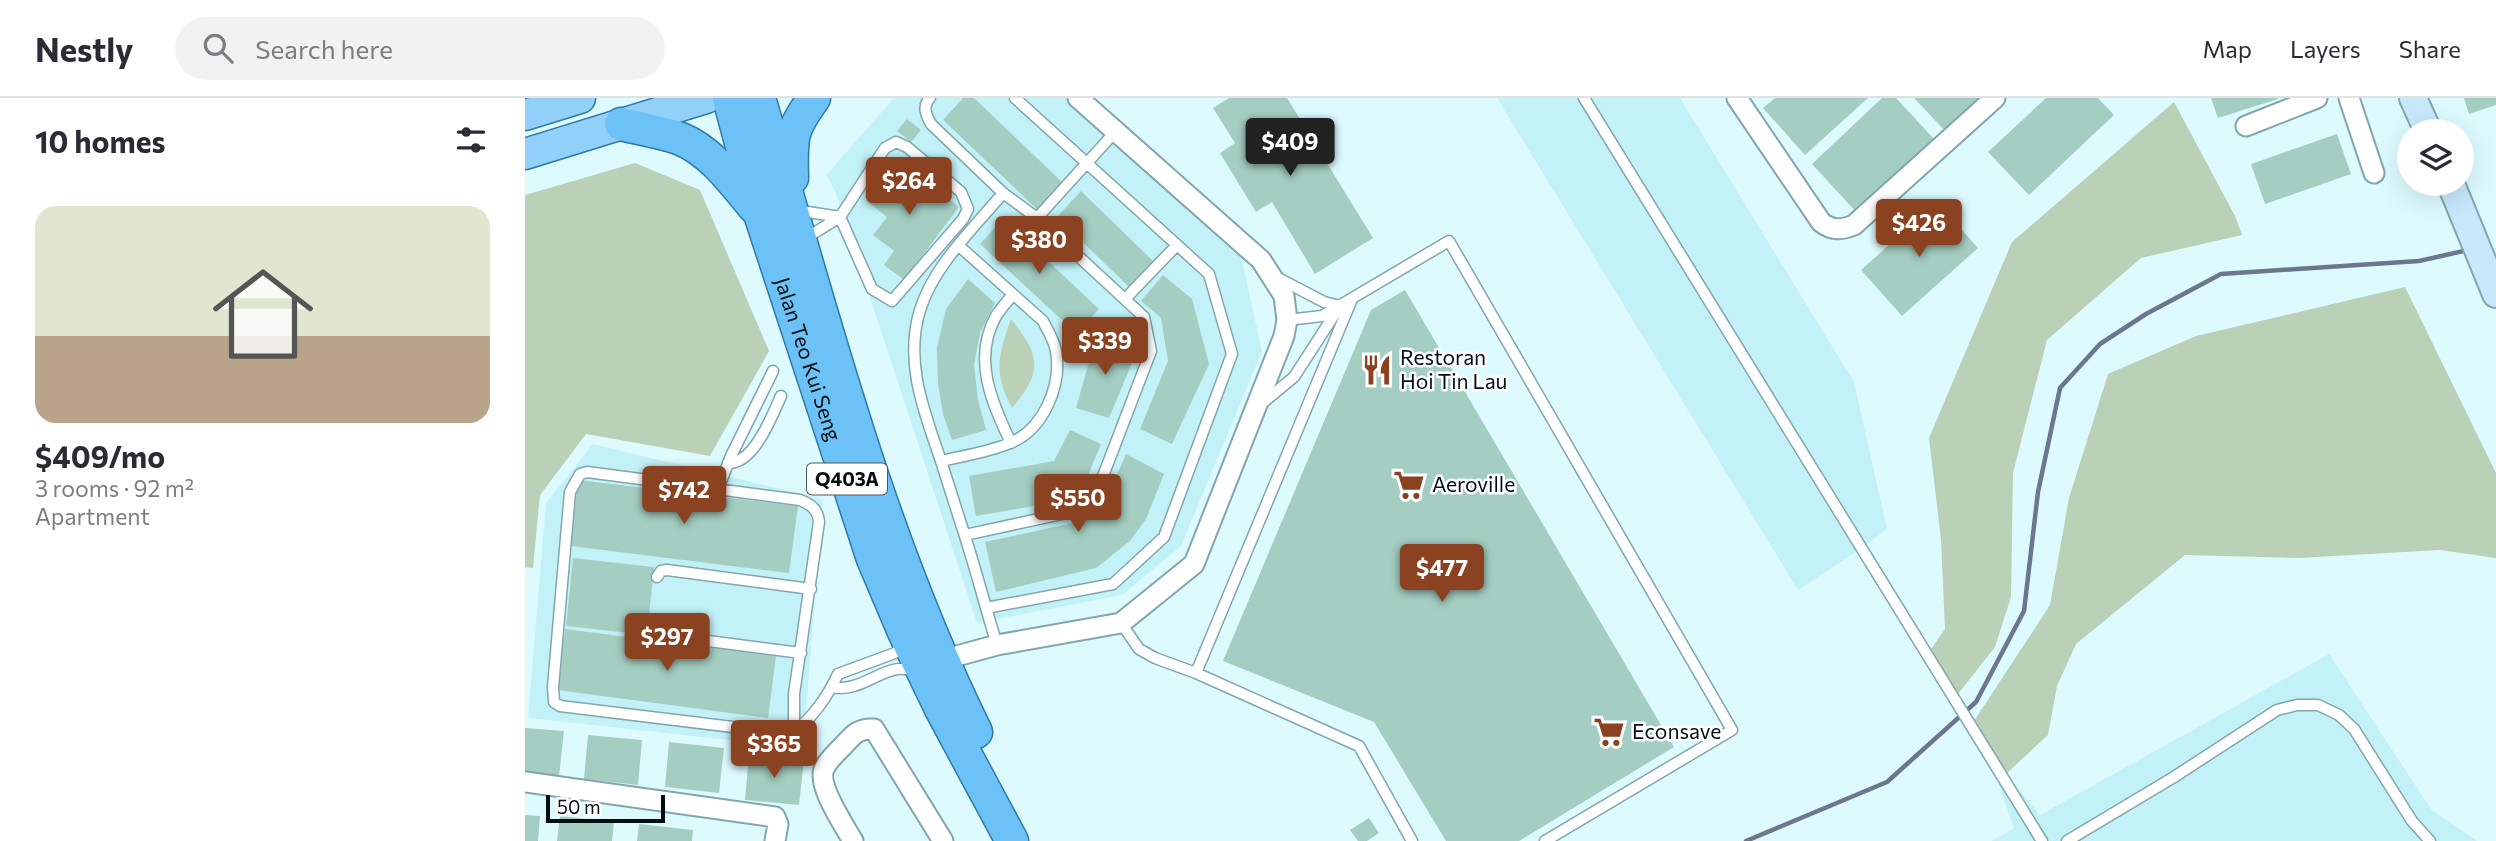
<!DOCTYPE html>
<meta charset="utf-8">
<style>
:root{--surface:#fff;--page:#f2f2f3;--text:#2b2b33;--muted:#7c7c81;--line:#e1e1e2;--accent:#8a4221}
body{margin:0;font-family:Commissioner,sans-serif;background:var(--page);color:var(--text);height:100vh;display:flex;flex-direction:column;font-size:26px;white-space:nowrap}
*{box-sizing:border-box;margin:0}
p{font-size:23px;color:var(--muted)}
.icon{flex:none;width:38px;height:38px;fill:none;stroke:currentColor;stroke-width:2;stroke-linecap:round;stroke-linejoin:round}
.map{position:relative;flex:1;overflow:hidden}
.details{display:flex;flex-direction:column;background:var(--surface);width:525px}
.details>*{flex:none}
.buttons{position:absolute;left:1872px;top:21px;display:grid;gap:14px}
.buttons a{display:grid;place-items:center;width:77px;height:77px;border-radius:50%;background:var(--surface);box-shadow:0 7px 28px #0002;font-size:35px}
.scale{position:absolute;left:21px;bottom:18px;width:119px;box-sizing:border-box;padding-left:7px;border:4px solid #030e10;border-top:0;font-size:19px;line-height:24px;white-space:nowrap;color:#030e10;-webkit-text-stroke:5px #fff;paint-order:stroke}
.price{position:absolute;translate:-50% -60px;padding:0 16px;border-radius:7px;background:var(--accent);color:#fff;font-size:23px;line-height:46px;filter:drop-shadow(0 2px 4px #0008)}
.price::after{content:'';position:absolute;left:50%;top:42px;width:21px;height:16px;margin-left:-10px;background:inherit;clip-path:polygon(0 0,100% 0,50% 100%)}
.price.active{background:#222;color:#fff}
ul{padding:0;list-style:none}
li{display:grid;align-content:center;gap:14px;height:371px;padding:0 35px}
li+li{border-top:2px solid var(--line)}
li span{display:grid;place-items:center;height:217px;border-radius:21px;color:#555}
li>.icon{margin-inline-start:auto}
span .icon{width:126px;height:126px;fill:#fffc;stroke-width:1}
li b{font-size:30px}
h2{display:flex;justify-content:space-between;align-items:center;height:84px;padding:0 35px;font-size:30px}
header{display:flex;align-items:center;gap:42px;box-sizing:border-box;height:98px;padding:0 35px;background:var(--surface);border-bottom:2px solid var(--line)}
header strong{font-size:33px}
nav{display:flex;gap:38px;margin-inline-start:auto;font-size:24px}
.search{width:490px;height:63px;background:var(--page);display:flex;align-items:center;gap:18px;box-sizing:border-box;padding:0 24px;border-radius:38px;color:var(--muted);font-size:26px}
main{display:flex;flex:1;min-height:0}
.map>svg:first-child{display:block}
.built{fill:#c2f2f8}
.green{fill:#bad1b7}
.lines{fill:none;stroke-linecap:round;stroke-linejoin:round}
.stream{stroke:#6c768d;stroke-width:4.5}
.building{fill:#a4cec1}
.service-casing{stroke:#82a6ab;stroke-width:13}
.minor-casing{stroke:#82a6ab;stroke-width:23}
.secondary-casing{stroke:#82a6ab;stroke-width:30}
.primary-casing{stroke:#2f79a5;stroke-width:33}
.trunk-casing{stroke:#2f79a5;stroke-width:35}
.service{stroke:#fff;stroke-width:10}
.minor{stroke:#fff;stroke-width:19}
.secondary{stroke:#c8e8fc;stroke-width:26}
.primary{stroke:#91d1f9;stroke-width:30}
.trunk{stroke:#6cc2f7;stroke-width:32}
.labels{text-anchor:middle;stroke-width:5;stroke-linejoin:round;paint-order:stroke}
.shield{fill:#fff;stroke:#4f5658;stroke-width:2}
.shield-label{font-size:19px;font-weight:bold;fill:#030e10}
.poi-label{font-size:21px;fill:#030e10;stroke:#fff;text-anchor:start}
.street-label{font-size:21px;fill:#030e10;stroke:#fff}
</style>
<header>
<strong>Nestly</strong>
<div class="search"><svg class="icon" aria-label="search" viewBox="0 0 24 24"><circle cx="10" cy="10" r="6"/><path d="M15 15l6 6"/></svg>Search here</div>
<nav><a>Map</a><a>Layers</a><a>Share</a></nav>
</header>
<main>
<section class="details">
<h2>10 homes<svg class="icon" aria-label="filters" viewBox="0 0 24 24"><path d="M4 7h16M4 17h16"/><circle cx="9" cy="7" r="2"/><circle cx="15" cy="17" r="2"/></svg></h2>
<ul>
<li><span style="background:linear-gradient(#dfe7d0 60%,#b9a48a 0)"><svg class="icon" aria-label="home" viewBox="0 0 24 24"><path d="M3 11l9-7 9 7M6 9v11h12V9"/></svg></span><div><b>$409/mo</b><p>3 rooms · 92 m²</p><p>Apartment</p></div></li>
</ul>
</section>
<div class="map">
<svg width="1971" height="743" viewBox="0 0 1971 743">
<rect width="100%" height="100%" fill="#ddfbff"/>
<!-- built -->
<path class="built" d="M369 0H541L716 158 737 253 656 448 597 497 452 525 310 93 301 77Z
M972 0H1155L1329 284 1362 431 1342 446 1481 676 1515 717 1804 556 1906 711 1952 743H1466L1489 730 1473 685 1332 453 1273 492Z
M68 346 298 401 278 650 3 620 21 405Z"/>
<!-- green -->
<path class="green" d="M1649 4 1710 118 1717 137 1616 160 1522 242 1488 375 1486 499 1470 549 1433 596 1406 551 1420 531 1416 442 1404 340 1487 144Z
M110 65 175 92 244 253 185 358 61 336 15 397 8 470 0 469V97Z
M1880 189 1971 375V460L1915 452 1774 460 1660 457 1551 546 1532 588 1523 637 1481 676 1449 623 1525 507 1544 400 1583 276 1671 238Z
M486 221C515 258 519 272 487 310 468 275 473 257 486 221Z"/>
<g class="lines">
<!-- stream -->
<path class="stream" d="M1221 743 1362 684 1451 604 1499 513 1513 394 1535 290 1575 246 1621 216 1696 176 1894 163 1943 152"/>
</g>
<!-- building -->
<path class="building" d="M438 0H449L538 85 513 112 418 22Z
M704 0H762L848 140 790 176 747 104 731 114 695 55 710 45 688 10Z
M1250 0H1343L1280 57 1238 10Z
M1357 0H1371L1409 41 1332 115 1287 66Z
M1389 0H1457L1421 34Z
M1521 0H1573L1589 17 1504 97 1463 54Z
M1686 0H1753V1L1693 20Z
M1939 0H1971V7L1944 16Z
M382 21 396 32 386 44 372 33Z
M1812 36 1826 76 1740 106 1726 66Z
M373 62 434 109 379 182 359 167 369 153 348 137 362 119 342 103Z
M556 93 629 164 605 190 532 119Z
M1412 104 1453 150 1377 218 1336 172Z
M478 121 574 211 551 235 455 146Z
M638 177 667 201 684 266 647 346 615 331 643 263 636 220 616 203Z
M443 181 470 205 455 235 449 267 453 302 461 332 427 342 418 316 413 286 412 250 421 211Z
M880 192 1149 649 994 743H921L849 624 698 563 846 212Z
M570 243H606L609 260 584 320 551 310Z
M545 332 576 346 559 387 532 404 451 418 444 378 529 363Z
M601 356 639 376 621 421 605 443 571 470 471 494 460 444 553 424 583 397Z
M53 382 273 408 264 475 46 448Z
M48 460 129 469 122 537 41 528Z
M40 531 251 558 243 620 32 592Z
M0 630 39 633 34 678 0 675Z
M63 637 117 642 113 687 59 681Z
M144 644 199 650 194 695 140 689Z
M224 657 279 662 274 707 220 702Z
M0 717 15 718 13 743H0Z
M35 718 89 724 87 743H32Z
M844 720 854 735 842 743H833L825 732Z
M114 726 168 732 167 743H112Z"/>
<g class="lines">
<!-- service casing -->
<g class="service-casing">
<path id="service" d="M405 0C397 8 401 17 406 26L478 95 512 120 619 219 626 253 575 386 546 414 440 437
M1059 0 1517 743
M270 112 315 119
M512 120 590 34
M281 140 315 119 360 50 371 44 382 49 436 94 443 111 438 121 367 203 347 191 315 119
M753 180 799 204 815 208
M600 201 652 147
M762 222 797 218 924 143 1207 632 1020 743
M735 307 769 279 813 211
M486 345C467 305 447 261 471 218 476 210 483 203 488 196
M416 363C438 358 464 354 485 345 518 332 537 288 531 253 529 242 523 233 518 223L433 147
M203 365C229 366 247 318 256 298
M193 391 206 358 248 273
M132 479 136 473 142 472 286 491
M461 510 588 486 639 439 707 256 684 176 490 0
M596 525 614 551 630 560 671 575 834 648 887 743
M145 538 276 555
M472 547C460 508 450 468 437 429 430 407 423 385 416 363 399 313 379 264 395 212 409 167 449 130 478 95
M671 575 827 201
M307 589C338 596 361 562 389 573
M269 634V596L294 424C293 411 285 406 275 402L62 374 55 376 45 394 28 589 29 604 35 608 265 636C286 623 303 598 313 576L370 555 379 545
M1542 743 1649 679 1752 612 1772 607H1793L1814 617 1829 631 1887 723 1905 743"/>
</g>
<!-- minor casing -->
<g class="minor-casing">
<path id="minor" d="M1212 0 1296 124C1307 133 1317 132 1329 127L1470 0
M1824 0 1849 75
M1721 28 1792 0
M417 562 472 547 596 525 669 466 759 238 762 222 759 198 736 162 553 0
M0 684 250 719 253 726 250 743
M328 743C319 727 290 685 300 669 304 661 312 654 318 648 328 637 333 630 349 631L418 743"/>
</g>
<!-- secondary casing -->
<g class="secondary-casing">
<path id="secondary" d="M1888 0 1903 33
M1926 86 1971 196"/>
</g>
<!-- primary casing -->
<g class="primary-casing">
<path id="primary" d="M0 17 55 0
M0 56 181 0"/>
</g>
<!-- trunk casing -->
<g class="trunk-casing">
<g id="trunk">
<path id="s1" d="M204 0 236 119 348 461 379 534 416 611 487 743"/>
<path d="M234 0C297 214 352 433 451 634"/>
<path d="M96 26C115 31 137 34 156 41 187 54 208 84 229 109"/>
<path d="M267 80C266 40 265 33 289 0"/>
</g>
</g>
<!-- service -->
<use href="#service" class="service"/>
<!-- minor -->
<use href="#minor" class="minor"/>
<!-- secondary -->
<use href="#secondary" class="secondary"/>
<!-- primary -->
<use href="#primary" class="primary"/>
<!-- trunk -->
<use href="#trunk" class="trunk"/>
</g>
<!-- icons -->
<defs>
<g id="restaurant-bare" transform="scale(2.415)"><path d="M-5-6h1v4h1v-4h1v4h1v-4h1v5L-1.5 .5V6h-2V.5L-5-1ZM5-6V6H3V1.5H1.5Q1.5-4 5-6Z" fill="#8a4221" stroke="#fff" stroke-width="2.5" paint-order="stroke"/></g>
<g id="supermarket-bare" transform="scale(2.415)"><path d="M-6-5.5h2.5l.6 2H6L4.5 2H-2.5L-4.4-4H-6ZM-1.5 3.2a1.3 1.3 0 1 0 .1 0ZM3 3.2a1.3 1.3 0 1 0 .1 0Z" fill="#8a4221" stroke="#fff" stroke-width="2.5" paint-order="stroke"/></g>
</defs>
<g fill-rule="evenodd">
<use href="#restaurant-bare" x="852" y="272"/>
<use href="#supermarket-bare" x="884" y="387"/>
<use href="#supermarket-bare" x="1084" y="634"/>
</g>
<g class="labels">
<!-- shield labels -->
<rect class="shield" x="282" y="365.5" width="80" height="31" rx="5"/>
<g class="shield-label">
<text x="322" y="388">Q403A</text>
</g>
<!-- poi labels -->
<g class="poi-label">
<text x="875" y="267">Restoran<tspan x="875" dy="24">Hoi Tin Lau</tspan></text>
<text x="907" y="394">Aeroville</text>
<text x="1107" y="641">Econsave</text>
</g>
<!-- street labels -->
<g class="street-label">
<text dy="7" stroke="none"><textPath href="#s1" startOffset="273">Jalan Teo Kui Seng</textPath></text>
</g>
</g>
</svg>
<div class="buttons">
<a><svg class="icon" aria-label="layers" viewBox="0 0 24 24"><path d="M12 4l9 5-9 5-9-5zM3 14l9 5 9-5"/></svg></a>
</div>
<div class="scale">50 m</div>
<b class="price active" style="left:765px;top:80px">$409</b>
<b class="price" style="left:384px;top:119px">$264</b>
<b class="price" style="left:1394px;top:161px">$426</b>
<b class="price" style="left:514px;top:178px">$380</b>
<b class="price" style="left:580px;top:279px">$339</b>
<b class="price" style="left:159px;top:428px">$742</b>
<b class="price" style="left:553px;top:436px">$550</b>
<b class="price" style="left:917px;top:506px">$477</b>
<b class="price" style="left:142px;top:575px">$297</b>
<b class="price" style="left:249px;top:682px">$365</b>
</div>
</main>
